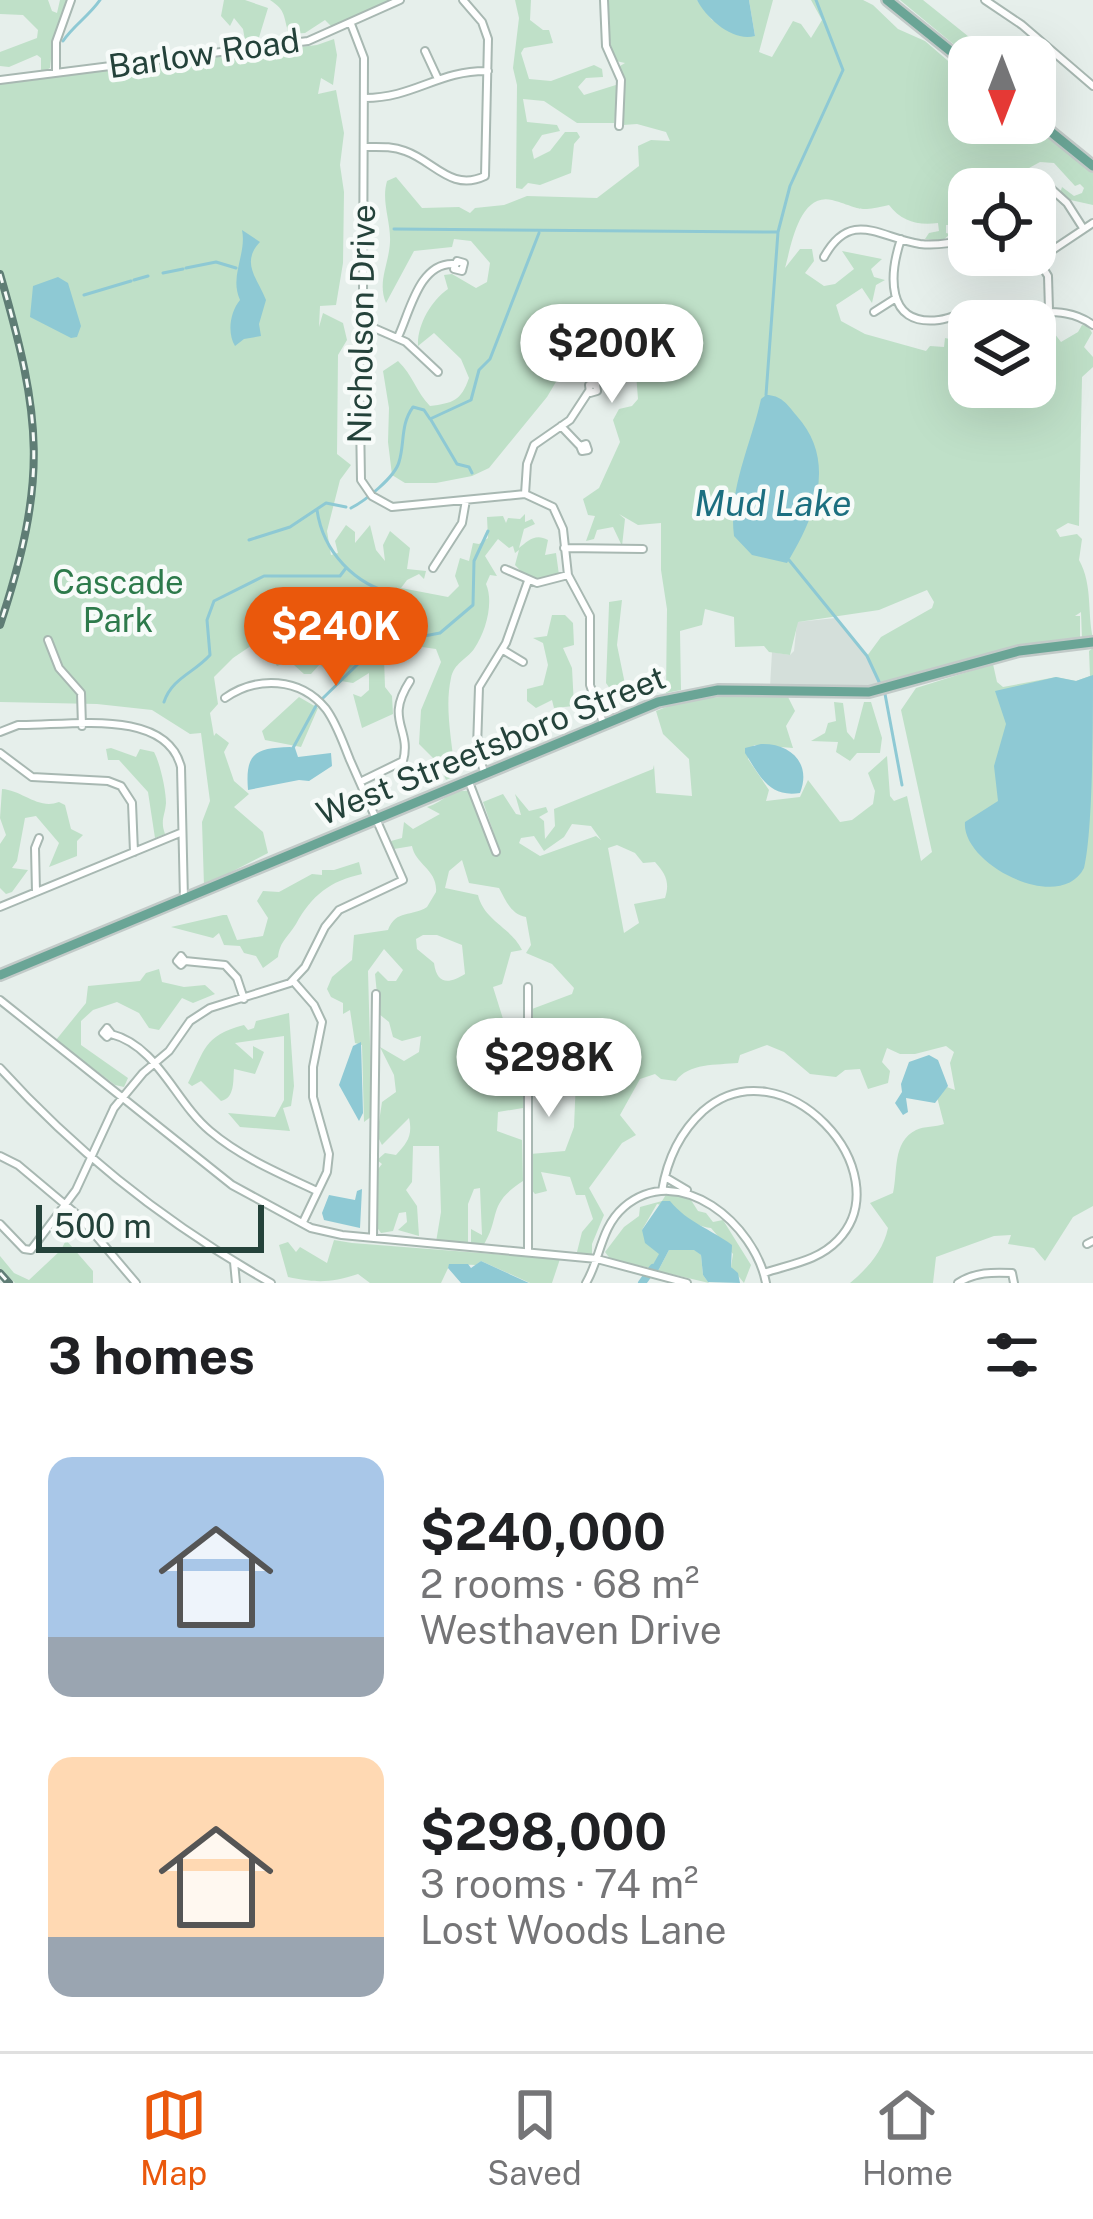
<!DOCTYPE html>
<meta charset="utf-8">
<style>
:root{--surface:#fff;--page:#f2f2f2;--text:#202124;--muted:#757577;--line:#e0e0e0;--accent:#ea580c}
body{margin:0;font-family:"Public Sans",sans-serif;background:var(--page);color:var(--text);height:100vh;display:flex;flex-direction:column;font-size:45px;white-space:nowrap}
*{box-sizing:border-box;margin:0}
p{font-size:39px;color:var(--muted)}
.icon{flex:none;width:66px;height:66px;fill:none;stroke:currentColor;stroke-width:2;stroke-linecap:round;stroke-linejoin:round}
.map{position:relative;height:1283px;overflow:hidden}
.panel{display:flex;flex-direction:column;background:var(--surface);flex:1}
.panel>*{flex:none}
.needle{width:78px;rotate:180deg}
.buttons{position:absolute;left:948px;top:36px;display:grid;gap:24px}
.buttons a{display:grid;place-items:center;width:108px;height:108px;border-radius:24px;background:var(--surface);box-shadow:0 12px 48px #0002;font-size:60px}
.scale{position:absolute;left:36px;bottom:30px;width:228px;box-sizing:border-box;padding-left:12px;border:6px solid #24423a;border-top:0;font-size:33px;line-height:42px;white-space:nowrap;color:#24423a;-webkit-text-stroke:9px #f7fbf9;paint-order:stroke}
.price{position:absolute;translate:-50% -102px;padding:0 27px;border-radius:42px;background:#fff;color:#222;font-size:39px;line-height:78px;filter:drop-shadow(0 3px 6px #0008)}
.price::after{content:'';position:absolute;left:50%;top:72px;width:36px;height:27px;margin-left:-18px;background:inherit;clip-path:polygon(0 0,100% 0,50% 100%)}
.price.selected{background:var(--accent);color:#fff}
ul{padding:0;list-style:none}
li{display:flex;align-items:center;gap:36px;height:300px;padding:0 48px}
li span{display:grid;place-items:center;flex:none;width:336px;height:240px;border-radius:24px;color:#555}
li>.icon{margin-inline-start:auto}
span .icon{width:144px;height:144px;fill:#fffc;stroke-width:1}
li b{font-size:51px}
h2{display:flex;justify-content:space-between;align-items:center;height:144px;padding:0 48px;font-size:51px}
.menu{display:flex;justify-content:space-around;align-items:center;height:168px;border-top:3px solid var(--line);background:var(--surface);font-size:33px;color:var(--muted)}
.menu a{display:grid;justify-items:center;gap:6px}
.menu .selected{color:var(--accent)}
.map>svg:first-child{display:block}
.built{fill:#d4dfda}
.green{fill:#bfe0c8;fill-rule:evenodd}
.water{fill:#8ec9d4}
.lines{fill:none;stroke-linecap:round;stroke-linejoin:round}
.stream{stroke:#8ec9d4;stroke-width:3}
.river{stroke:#8ec9d4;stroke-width:8}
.minor-casing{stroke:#a8b8b2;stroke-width:10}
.major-casing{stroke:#c2cac8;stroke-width:14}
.minor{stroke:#fff;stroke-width:6}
.major{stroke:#6aa596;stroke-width:9}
.rail-casing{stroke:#5f7d75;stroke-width:8}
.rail{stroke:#f7fbf9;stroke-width:3;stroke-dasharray:9;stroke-linecap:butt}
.labels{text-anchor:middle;stroke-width:9;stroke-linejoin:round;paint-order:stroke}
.street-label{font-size:33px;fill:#24423a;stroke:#f7fbf9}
.park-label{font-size:33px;fill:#2d7a4b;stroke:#f7fbf9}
.water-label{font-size:36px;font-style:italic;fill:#1c6f80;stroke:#f7fbf9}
</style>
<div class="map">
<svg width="1093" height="1283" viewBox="0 0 1093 1283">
<rect width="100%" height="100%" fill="#e6efeb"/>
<!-- built -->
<path class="built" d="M836 618 867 656 882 688 770 687 772 652 790 655 794 651 797 622Z"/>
<!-- green -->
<path class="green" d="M0 0H48L52 11 57 13 60 0H68L53 40 50 68 41 73V58L37 55 9 67 0 66V52L37 38 38 30 23 15 0 14Z
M224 0H245L268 8 257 44 246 46 243 29 234 18 230 26 221 16Z
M270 0H395L335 30 325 20 305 33 289 34C283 17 287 11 270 0Z
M515 0H531L530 20 543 30H549L553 43 524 48 521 53 529 79 551 81 594 65 602 69 603 77 586 78 578 87 584 95 619 84 614 123H577L544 101 523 99 527 122 557 125 560 131 542 135 532 150 534 159 550 151 565 132H577L580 137 574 144 571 173 540 185 528 183 522 189 516 188 517 85 513 68 519 18Z
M605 0H697L712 20 755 36 749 0H773L759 52 772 57 793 21 801 24 811 38 822 20 811 0H863L873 5 898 29 925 41 969 79V123H1029L1093 173V205L1066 199 1060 193 1062 187 1074 196 1082 193 1084 188 1080 184 1075 186 1054 163 1040 162 1029 168 1022 186 1026 189H969V195L958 196 956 225H946V233L950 234 942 241 925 239 929 233 939 231 938 223C918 226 901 221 889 205 856 213 861 208 832 200 799 192 791 247 785 268L800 249H812L814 261 805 273 824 286 835 284 854 269 842 251 882 259 871 269 874 277 885 280 876 285 872 303 862 288 836 305 841 321 865 334 926 351 930 346 944 347 945 338 959 341 969 337V387H1035V333L1038 336 1051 329 1061 342 1078 332 1082 325 1088 326 1092 333 1084 347 1093 357V367L1082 377 1079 526 1068 523 1056 530 1060 537 1077 534 1082 539 1079 560C1093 585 1087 613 1093 638L1082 639 1081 612 1075 616H1080V639L881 685 867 656 881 637 932 608 934 602 927 590 879 610 798 622 790 655 769 652 764 646 735 647 734 617 705 609 702 625 680 631 681 690 666 693 667 609 661 570V523L638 525 619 514 625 519 622 546 613 527 597 530 594 539 586 541 595 516 588 515 583 499 599 488 620 442 613 420 619 409 632 406 638 399 636 374 627 356 604 346 592 348 563 370 547 397 489 468 472 476 436 483H405L392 475 388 442 389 408 383 371 398 361C413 375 416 392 430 406 453 403 461 401 469 378L461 359 434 333 418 346C417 325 431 301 448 289L444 275 452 274 476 288 487 282 490 263 471 241 454 239 452 247 414 251 386 303C377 282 389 264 390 242 391 221 381 202 387 181L396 177 422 208 459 207 470 213 475 208 504 205 527 196 597 198 639 166 638 146 651 140 670 141 666 132 637 124 623 125 620 120V66L625 63 616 61C607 41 609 20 605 0Z
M900 0H923L994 57H969Z
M334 39 337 55 333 85 321 78 318 94 336 90 344 133 340 165 344 192 343 263 336 305 320 306 319 327 323 313 343 323 347 340 338 355 337 454 351 465 340 480 327 531 331 555 338 553 335 541 346 525 355 532V543L370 525 376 550 385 561 383 545 390 531 410 548 407 569 426 571 424 579 419 574 407 580 401 588 448 597 459 586 455 576 460 558 469 561 473 543 479 544 488 538 487 517 503 516 506 523 508 518 520 519 525 514V522L532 519 535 524 524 529 519 548C528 541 535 533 548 540L545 555 556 553 559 575 543 580 528 579 515 565 519 550 515 553 513 546 509 548 498 539 485 556 497 576 490 575 486 584C494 602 486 632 474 649 466 660 454 663 451 678 444 709 453 745 455 776L446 780 439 764 419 744 421 710 441 662 436 649 408 645 384 657 385 687 392 696 393 714 362 728 353 694 361 697 369 690V673L353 683 335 680 320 664 311 674H304L294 665 310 622 307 615 293 617 286 631 282 664 277 666 271 657 267 635 233 658 214 677 218 704 210 713 214 736 216 733 229 743 224 752 234 781 249 794 234 807 263 832 268 853 204 886 202 822 210 801 201 733 190 734 152 710 97 704 0 702V625L26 540 34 498 33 464 22 540 0 614V83L317 45Z
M622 600 617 645 626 689 625 696 618 700 606 683 609 605V602Z
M552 615H565L573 623 574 645 563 648 572 668 574 706 554 708 552 700 536 708 527 701V689L543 685 548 665 543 643 533 638 547 636Z
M1093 648V1206L1073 1217 1045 1261 1034 1248 1008 1244 1011 1235 994 1236 936 1257 933 1283H850C868 1268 883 1251 888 1228L870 1203 893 1193C898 1172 892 1142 916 1130 924 1126 936 1127 944 1124L937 1097 947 1087 955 1090 950 1063 954 1052 946 1046 915 1054H900L887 1048 882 1062 890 1071 888 1083 868 1089 860 1069 845 1070 836 1077 810 1074 784 1052 767 1045 740 1055 738 1063C717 1065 688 1063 676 1081L661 1079 655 1074 640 1079 620 1115 636 1135 622 1143 589 1188 604 1215 592 1244V1256L577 1252 582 1232 593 1219 585 1195H576L570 1177 541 1172 547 1191 535 1194 530 1188V1154L565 1151 574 1127 577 1054 574 1044 553 1037 535 1056V1067L542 1072 536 1082 523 1087V1108L498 1112 497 1131 522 1140 523 1181C486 1205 502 1215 483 1246L471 1245V1229L482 1235 480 1188 474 1189 468 1204V1245L436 1242 441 1212 439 1146H413L412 1182 406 1190 417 1206 419 1236 398 1230 407 1222 406 1212 399 1213 393 1231 381 1233 376 1226 378 1169 382 1164 377 1160 385 1153 396 1155C407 1143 413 1136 409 1118L382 1145 377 1135 382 1102 396 1092 394 1075 380 1047 404 1061 419 1052 421 1036 402 1041 393 1037 389 1022 379 1014 375 974 378 971 388 981H396L403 970 384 949 368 971 372 1116 364 1122 362 1045 355 1043 350 1010 343 1014V1003L331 997 327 989 332 977 352 960 354 935 388 930C396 909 412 917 427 907L436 892C438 870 415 864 412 846L394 849 391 841 402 838 404 822 413 829 440 814 427 807C444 802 450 789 469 791L488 837 494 834 483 802 503 794 516 814 521 815 515 794 529 811 546 807 548 812 539 817 544 821 545 839 555 826 554 809 653 769 654 765 656 793 692 796 689 759 663 734 656 711 690 698 787 695 795 711 786 726 793 748 754 745 748 759 769 790 766 801 800 797 808 780 840 822 852 820 873 804 875 791 868 773 887 756 890 796 894 801 907 796 921 861 932 852 901 710 916 688 993 664 997 682 1003 687 1056 677 1076 681 1090 676 1089 651ZM572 824 591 826 601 840 596 836 540 856 519 843 521 838 534 836 544 851 564 837ZM617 845 635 853 643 863 655 862C666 874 670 883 665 898L634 904 639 923 624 933 608 848ZM462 860 469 883 499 888C506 901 511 914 526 917L531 945 526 953 552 964 574 988 572 994 532 1009 531 1030H525L520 1022 514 1027 504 1022 493 987 502 984 511 952 522 950C511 927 484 921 478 895L445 888 449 871ZM423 935H437L462 945 465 974C449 984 437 985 434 963L417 949 416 939Z
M299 697 318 708 301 747 265 740 262 731Z
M834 702 843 703 847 732 854 740 864 702H871L882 738 880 753H857L850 761 836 752 838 742 811 741 825 733 828 723 836 721Z
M111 748 136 757 140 749 154 752C160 763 166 790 166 803 165 816 160 820 165 834L155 838 148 792 119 760H108L106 749Z
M2 789C22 790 38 810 59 802L65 805 71 829 83 835 77 841V856L49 867 59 843 36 816 25 818 17 861 12 868 28 870 12 892 6 894 0 888V844L6 835 0 818Z
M359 862 362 874C330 881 312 895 296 924 288 937 280 941 278 957L263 968 256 956 244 953 240 946 224 945 219 933 213 938 171 927 223 915H227L237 940 263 936 268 918 257 901 263 891 279 892 312 874 322 875V870H334Z
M159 969 162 982 184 987 205 985 215 994 193 1003 182 998 159 1030 149 1028 139 1013 117 1002 93 1010 81 1021V1045L128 1078 124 1087 115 1085 56 1040 86 1003 88 986 140 981 146 973Z
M289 1013 294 1086 291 1106 283 1108 290 1131 240 1127 228 1113 275 1117 284 1100V1036L235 1043 253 1059V1046L264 1052 255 1074 234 1069C233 1081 235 1098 221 1101L201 1081 192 1086 188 1083C205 1050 203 1036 244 1025L248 1030 254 1028 256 1021Z
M667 1193 689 1197 698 1211 706 1213 713 1222 723 1220 751 1265 744 1283 731 1267 733 1254 711 1228C690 1226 678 1208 657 1204L642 1230 660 1254 651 1268 611 1260 605 1252 624 1227 639 1216 640 1207 662 1201Z
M66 1240 93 1271V1283H15L0 1268V1256L14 1273 29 1280 61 1250Z
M334 1240 352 1243 560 1259 552 1283H530L481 1261 476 1265 450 1264 441 1283H370L358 1274C330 1283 317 1283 288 1277L279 1245 288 1242 296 1252 300 1247 327 1263Z
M669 1250H695L701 1255 703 1275 709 1283 658 1271Z"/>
<!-- water -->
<path class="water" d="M697 0H749L755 36C733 42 707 19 697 0Z
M242 230 260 242C240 263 258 279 266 300L259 324 261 336 244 339 235 346C227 333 230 312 240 300 229 276 247 254 242 230Z
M58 277 68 283 81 326 77 337 71 338 30 317 33 286Z
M766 395C781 395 787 404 796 415 838 461 815 517 787 563L752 555 734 536C728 489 751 445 761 399Z
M1093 675C1093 721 1093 831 1084 868 1060 915 961 864 965 822L998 801 994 766 1006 724 995 691 1056 677 1076 681Z
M761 744C790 743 812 763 800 793 769 798 760 776 745 753V748Z
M290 747 295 748 298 757 331 753 332 766 309 781 299 780 248 790C245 753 255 748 290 747Z
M361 1042 363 1113 359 1121 339 1085 353 1046Z
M929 1055 938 1060 948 1086 935 1103 906 1098 908 1112 903 1115 895 1103 902 1092 901 1084 909 1062Z
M362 1189 360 1228 324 1220 322 1213 329 1195 355 1200 357 1191Z
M662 1201H670C688 1223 711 1229 732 1245L731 1267 738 1273 740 1283 708 1282 703 1275 701 1255 694 1250H669L658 1271 651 1268 659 1254 645 1243 642 1230Z
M481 1261 529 1283H461L448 1268 449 1264H468L471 1268Z"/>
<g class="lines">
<!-- stream -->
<path class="stream" d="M63 41C74 25 89 16 100 0
M394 229 777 232
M186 268 216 262 236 268
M163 273 183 269
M134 280 148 276
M84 295 131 281
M766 395 778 232 790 186 843 70 816 0
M431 420 457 464 469 467 472 473
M351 508C365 501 395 477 399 462 405 443 400 425 413 407L424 410 430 419 471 400 479 370 490 359 539 233
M317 510C323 552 355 585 395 594
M249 540 290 527 326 503 346 507
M789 560 867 656 881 686
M885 694 902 785
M322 699 359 663 388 643 440 633 473 605 474 561 488 531
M164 702C172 678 194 673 210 655L207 620 214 601 264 576H340L346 568
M293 748 317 704"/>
<!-- river -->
<path class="river" d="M642 1283 653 1268"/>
<!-- minor casing -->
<g class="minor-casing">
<path id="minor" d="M604 0 606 46 621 80 619 126
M985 0 1022 25 1093 86
M351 24 364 58 363 296 367 325 359 354 361 480 372 496 392 507 525 494 553 507 563 529 568 575 590 616V685L603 723
M425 51 438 79
M56 73V42L71 0
M0 80 308 41 400 0
M365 98C414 98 439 70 488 71
M366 147C379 147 392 146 405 151 434 161 451 192 485 176L488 39 482 22 463 0
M1047 185 1067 203 1083 228
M901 239C890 272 884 327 939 320 954 318 968 309 984 308 997 307 1009 312 1021 312 1048 313 1070 308 1093 325
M1035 255 1048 276 1049 310
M824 257C851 208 880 238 920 244 937 246 953 243 969 239
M1039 259 1093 223
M457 261 464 263 462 271 454 269Z
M874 312 896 298
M367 325 406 342 438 372
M398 337C410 312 419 262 454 264
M596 384 597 391 590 393 589 385Z
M561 426 580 446
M586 444 588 450 582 451 580 446Z
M525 494 527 464 534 445 570 420 589 391
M564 548 643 549
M433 568 462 523 466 500
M505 569 537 583 568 575
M48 640 59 668 81 693 82 726
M503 650 523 662
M0 732 18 725C67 726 166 707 181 767L184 900
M0 753 32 777 108 781 121 786 132 803 134 852
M484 772 477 748 479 687 506 643 528 581
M360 782 403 761C412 728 384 721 410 681
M469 782 496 852
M36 892 35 848 39 838
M0 907 180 833
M181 956 185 961 181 965 177 961Z
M185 961 225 965 237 978 244 999
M293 981 314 1005 322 1022 313 1067V1097L329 1154 327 1172 303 1222
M0 1000 232 1185 311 1228 342 1235 597 1259 687 1283
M107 1028 111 1033 107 1037 103 1033Z
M111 1034C158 1046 175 1102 210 1131 242 1158 281 1174 317 1191
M0 1068C78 1154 170 1226 271 1283
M0 1156 18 1165 80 1217 136 1283
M665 1177 687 1190
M662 1191C667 1160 679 1133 703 1111 783 1041 903 1172 838 1240 818 1261 791 1264 764 1273
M0 1224 24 1249 31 1250 76 1190 114 1108 143 1073 169 1051 190 1021 210 1008 290 983 305 967 325 927 339 910 403 880C385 840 368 800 350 760 343 743 337 724 326 709 300 677 257 676 225 698
M373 1238 376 994
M1087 1244 1093 1241
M528 1252V987
M234 1262 236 1283
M586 1283C601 1258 600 1228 624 1207 680 1160 755 1225 766 1283
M958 1283C975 1272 993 1272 1012 1273L1014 1283"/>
</g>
<!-- major casing -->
<g class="major-casing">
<path id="major" d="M887 0 969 66
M1035 119 1093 166
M0 975 658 702 718 690 869 692 1019 651 1093 642"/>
</g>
<!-- minor -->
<use href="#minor" class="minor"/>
<!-- major -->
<use href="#major" class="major"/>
<!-- rail casing -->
<g class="rail-casing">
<path id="rail" d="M0 274C42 419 48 479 0 625
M0 1273 9 1283"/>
</g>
<!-- rail -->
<use href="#rail" class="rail"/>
</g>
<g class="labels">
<!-- street labels -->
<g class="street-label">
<text transform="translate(204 53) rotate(-8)" y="12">Barlow Road</text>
<text transform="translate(361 324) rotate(-89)" y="12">Nicholson Drive</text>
<text transform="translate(491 745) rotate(-22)" y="12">West Streetsboro Street</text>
</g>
<!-- park labels -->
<g class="park-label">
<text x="118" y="594">Cascade<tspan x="118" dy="38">Park</tspan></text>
</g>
<!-- water labels -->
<g class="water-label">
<text x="773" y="516">Mud Lake</text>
</g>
</g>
</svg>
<div class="buttons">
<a><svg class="needle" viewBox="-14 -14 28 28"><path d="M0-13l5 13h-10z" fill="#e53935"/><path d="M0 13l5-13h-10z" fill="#757577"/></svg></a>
<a><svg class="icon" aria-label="locate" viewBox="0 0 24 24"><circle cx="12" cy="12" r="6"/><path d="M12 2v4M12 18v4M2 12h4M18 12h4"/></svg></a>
<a><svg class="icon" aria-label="layers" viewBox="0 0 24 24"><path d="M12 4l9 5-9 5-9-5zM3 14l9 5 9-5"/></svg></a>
</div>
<div class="scale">500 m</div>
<b class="price" style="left:612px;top:406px">$200K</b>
<b class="price selected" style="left:336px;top:689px">$240K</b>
<b class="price" style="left:549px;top:1120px">$298K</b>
</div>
<section class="panel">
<h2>3 homes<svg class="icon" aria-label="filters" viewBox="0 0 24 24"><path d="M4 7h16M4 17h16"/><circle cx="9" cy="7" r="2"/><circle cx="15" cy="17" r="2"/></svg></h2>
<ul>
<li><span style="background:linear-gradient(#a9c7e8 75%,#9aa5b1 0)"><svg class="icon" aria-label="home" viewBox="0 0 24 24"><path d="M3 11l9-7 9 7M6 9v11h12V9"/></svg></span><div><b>$240,000</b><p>2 rooms · 68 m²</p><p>Westhaven Drive</p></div></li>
<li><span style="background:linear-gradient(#ffd9b3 75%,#9aa5b1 0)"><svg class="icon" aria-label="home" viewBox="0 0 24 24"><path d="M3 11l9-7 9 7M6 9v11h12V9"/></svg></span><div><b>$298,000</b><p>3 rooms · 74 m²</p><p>Lost Woods Lane</p></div></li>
</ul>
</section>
<nav class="menu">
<a class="selected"><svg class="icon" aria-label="map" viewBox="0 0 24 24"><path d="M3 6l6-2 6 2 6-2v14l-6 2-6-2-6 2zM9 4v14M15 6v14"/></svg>Map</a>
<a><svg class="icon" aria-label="saved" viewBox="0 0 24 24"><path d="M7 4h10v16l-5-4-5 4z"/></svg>Saved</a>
<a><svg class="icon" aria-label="home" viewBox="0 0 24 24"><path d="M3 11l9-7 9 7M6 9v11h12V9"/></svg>Home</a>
</nav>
